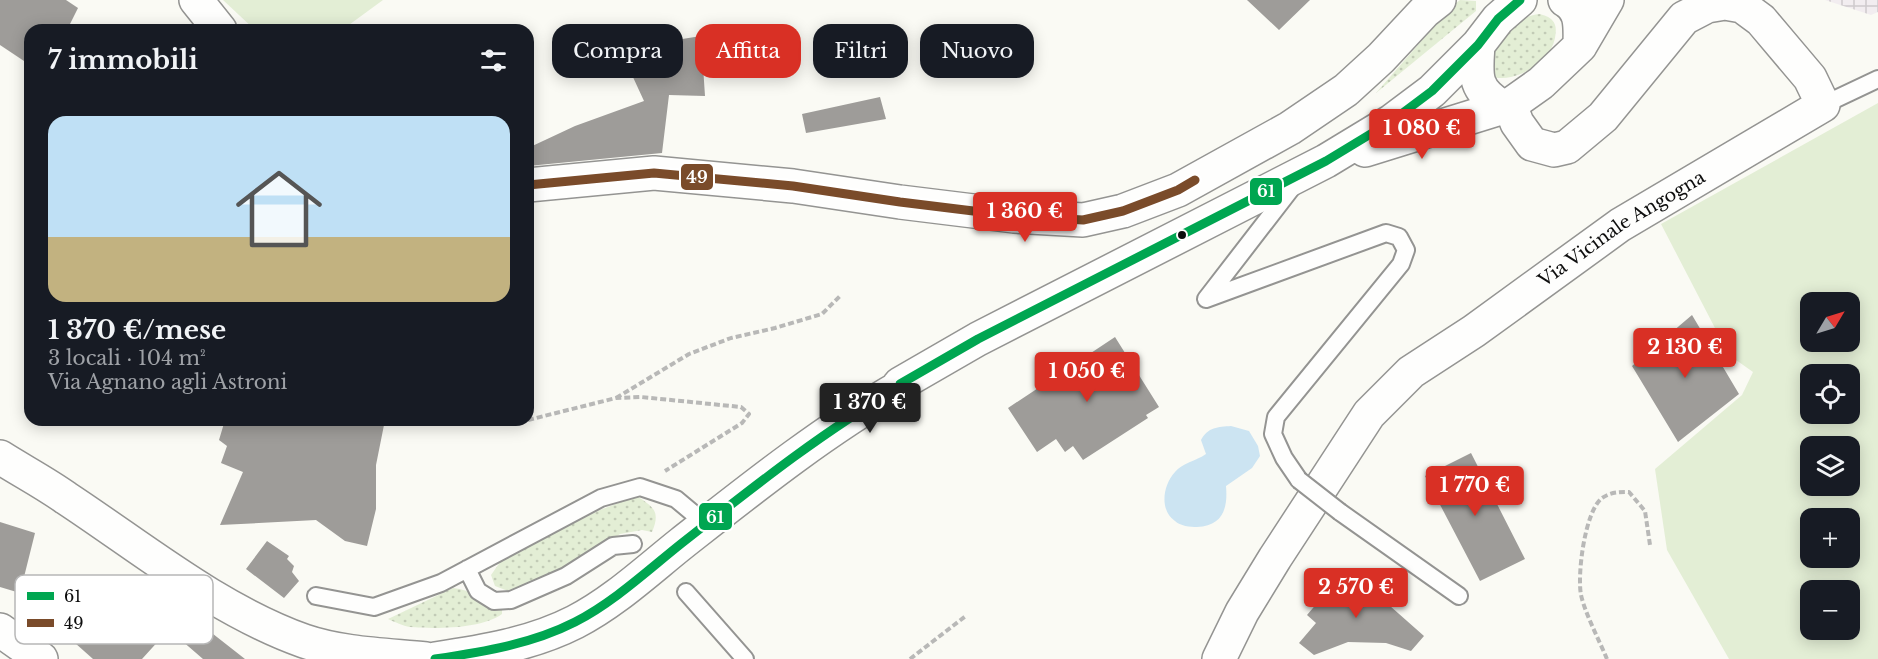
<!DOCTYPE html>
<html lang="it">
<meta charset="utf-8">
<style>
:root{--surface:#171b24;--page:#20242c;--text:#f1f3f6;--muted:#9ea1a6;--accent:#d93025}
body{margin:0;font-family:"Libre Baskerville",serif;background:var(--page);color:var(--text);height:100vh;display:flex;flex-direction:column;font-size:22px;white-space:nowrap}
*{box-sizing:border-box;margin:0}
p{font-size:20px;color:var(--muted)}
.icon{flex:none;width:33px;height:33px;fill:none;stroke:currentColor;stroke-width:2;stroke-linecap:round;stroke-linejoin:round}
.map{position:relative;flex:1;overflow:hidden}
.panel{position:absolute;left:24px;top:24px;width:510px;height:402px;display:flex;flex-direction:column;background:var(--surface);border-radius:18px;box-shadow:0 3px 15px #0003}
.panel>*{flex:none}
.top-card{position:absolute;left:552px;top:24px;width:570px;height:54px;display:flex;gap:12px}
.needle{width:39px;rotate:52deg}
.tools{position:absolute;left:1800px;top:292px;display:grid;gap:12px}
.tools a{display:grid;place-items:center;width:60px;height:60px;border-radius:12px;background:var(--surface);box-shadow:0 3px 15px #0003;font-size:30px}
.price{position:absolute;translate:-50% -51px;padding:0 14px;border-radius:6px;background:var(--accent);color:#fff;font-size:20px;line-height:39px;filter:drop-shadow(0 2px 3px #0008)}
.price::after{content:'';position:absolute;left:50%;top:36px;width:18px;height:14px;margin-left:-9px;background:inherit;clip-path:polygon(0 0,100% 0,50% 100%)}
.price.current{background:#222;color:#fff}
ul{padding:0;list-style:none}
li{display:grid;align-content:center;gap:12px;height:318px;padding:0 24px}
li span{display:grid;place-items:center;height:186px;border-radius:18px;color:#555}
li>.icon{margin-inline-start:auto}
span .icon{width:108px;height:108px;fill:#fffc;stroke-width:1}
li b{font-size:26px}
h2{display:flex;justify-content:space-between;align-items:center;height:72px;padding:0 24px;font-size:26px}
.chip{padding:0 21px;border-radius:18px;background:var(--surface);box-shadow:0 3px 15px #0003;font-size:21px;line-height:54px}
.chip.current{background:var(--accent);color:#fff}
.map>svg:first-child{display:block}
.industrial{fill:url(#industrial-grid)}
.grass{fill:#e3eed5;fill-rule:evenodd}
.park{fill:url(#park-dots)}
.water{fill:#cce4f2}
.building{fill:#9e9c99}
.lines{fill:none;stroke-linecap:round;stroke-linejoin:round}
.service-casing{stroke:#949492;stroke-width:20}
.minor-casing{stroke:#949492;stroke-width:36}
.tertiary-casing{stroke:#949492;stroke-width:36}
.path{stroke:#b8b8b7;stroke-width:4;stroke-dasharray:6 3;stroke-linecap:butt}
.service{stroke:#fefefd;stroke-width:16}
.minor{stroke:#fefefd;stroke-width:33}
.tertiary{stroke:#fefefd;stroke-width:33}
.service-bridge-casing{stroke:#949492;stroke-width:20;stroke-linecap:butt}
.service-bridge{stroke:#fefefd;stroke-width:16}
.bus-1-casing{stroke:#fff;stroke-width:14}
.bus-2-casing{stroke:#fff;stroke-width:14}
.bus-1{stroke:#00a651;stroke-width:9}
.bus-2{stroke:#7a4b2a;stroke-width:9}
.bus-dot{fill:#0e0e0e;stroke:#fff;stroke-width:2}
.labels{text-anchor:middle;stroke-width:6;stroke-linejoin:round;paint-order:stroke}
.street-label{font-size:18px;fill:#0e0e0e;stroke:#fff}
.key{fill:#fff;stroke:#b7b7b7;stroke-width:1.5}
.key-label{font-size:16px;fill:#0e0e0e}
.line-badge{stroke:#fff;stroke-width:2}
.badge-label{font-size:16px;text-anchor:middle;font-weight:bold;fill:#fff}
</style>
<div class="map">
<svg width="1878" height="659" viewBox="0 0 1878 659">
<defs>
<pattern id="industrial-grid" width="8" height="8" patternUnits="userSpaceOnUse" patternTransform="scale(1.5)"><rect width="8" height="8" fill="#f2edf0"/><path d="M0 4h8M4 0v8" fill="none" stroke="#cecacd"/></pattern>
<pattern id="park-dots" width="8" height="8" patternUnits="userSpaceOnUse" patternTransform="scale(1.5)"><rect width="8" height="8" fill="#e3eed5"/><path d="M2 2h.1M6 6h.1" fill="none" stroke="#c2cbb6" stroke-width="1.8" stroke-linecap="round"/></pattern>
</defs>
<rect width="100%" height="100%" fill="#fafaf4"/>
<!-- industrial -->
<path class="industrial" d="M1825 0H1878V12L1871 15Z"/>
<!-- grass -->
<path class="grass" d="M223 0H383L342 30H255Z
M1878 103V659H1729L1667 550 1655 469 1742 395 1753 372 1729 355 1661 224ZM1810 303H1850V342H1810ZM1810 375H1850V414H1810ZM1810 447H1850V486H1810ZM1810 519H1850V558H1810ZM1810 591H1850V630H1810Z"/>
<!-- park -->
<path class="park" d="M1460 0 1476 1V11L1376 93 1451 7Z
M1540 14C1543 15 1550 17 1552 20 1557 25 1556 32 1555 38 1551 58 1531 72 1511 77 1503 79 1496 78 1488 76 1491 49 1510 16 1540 14Z
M637 496C653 507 661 511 652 532L642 530 620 534 577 563 513 593 495 586 491 575 503 558 600 510Z
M453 588C471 589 485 602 502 608V614C482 629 435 629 410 627 403 626 395 622 388 619Z"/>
<!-- water -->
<path class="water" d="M1231 426 1249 431 1258 446 1260 456 1252 468 1226 486C1228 508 1223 526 1197 527 1190 527 1180 526 1175 521 1159 510 1163 485 1175 472 1182 463 1196 461 1206 454L1201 440C1208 427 1218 427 1231 426Z"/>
<!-- building -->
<path class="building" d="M0 0H66L78 8 67 30H30V65L0 45Z
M1247 0H1310L1279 30Z
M701 36 705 96 669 95 662 153 528 166V148L575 126 644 101 620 49Z
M880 97 886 119 806 133 802 114Z
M1692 315 1739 394 1678 442 1632 366Z
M1115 337 1159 407 1146 415 1148 418 1083 460 1073 446 1065 452 1056 439 1037 452 1008 408Z
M225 420H385L376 465V509L367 546 345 541 316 520 220 525 243 472 221 463 227 446 219 440Z
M1471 453 1525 559 1480 581 1425 476Z
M0 522 35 533 20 593 0 587Z
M267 541 289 556 287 559 294 566 292 572 299 581 284 598 246 569Z
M1347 568 1424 636 1411 651 1386 643 1348 642 1314 655 1299 643 1316 623 1307 615Z
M145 591 208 630 245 659H203L137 602Z
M111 594 162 637 142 659H93L75 643 92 623 89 618Z"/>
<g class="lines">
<!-- service casing -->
<g class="service-casing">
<path id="service" d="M1823 105 1878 79
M1294 185 1206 299 1386 233 1399 237 1406 250 1401 264 1276 417 1273 434 1284 458 1299 480
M1340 512 1459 596
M467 569 478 591 494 601 511 600 566 576 613 546 633 544
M686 592 745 659
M316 596 374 607 441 583 601 498 640 487 676 499 706 524"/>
</g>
<!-- minor casing -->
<g class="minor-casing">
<g id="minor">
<path d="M196 0 220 30"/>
<path d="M528 185 654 173 793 186 900 202 1014 216 1083 220 1123 211 1178 190 1290 128 1346 90 1381 58 1425 11 1439 0"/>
<path d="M0 630 41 659"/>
<path id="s1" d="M1219 659 1242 612 1275 558 1369 414 1411 372 1474 331 1620 225 1823 105 1810 78 1761 20 1742 6 1725 3 1707 6 1684 18 1603 117 1567 147 1554 150 1532 144 1517 123 1510 105"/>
</g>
</g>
<!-- tertiary casing -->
<g class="tertiary-casing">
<path id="tertiary" d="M1478 45C1476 75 1473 89 1501 106
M1580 46 1607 0
M1365 150 1510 105 1541 83 1580 46C1580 29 1583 10 1565 0
M0 457C22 471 45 483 66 498 142 548 217 610 304 641 342 654 386 655 426 659
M435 659C483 652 532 644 575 622 614 602 648 570 682 543 752 488 822 432 900 387V384L978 339 1326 161 1392 121 1432 91 1478 45 1498 19 1520 0"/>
</g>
<!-- path -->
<path class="path" d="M616 398 689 354 731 338 775 328 822 314 841 295
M528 420 616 398 641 397 741 407 749 414 742 423 665 471
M910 659 967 615
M1607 659C1599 640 1585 613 1581 595 1577 574 1585 511 1602 498 1611 492 1619 492 1629 492L1645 511 1650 545"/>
<!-- service -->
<use href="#service" class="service"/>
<!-- minor -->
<use href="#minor" class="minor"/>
<!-- tertiary -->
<use href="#tertiary" class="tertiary"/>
<!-- service-bridge casing -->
<g class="service-bridge-casing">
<path id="service-bridge" d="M1299 480 1340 512"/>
</g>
<!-- service-bridge -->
<use href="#service-bridge" class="service-bridge"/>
<!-- bus-1 casing -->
<g class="bus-1-casing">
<path id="bus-1" d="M435 659C483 652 532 644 575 622 614 602 648 570 682 543 752 488 822 432 900 387V384L978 339 1326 161 1392 121 1432 91 1478 45 1498 19 1520 0"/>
</g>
<!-- bus-2 casing -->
<g class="bus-2-casing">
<path id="bus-2" d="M528 185 654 173 793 186 900 202 1014 216 1083 220 1123 211 1178 190 1195 180"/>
</g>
<!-- bus-1 -->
<use href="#bus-1" class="bus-1"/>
<!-- bus-2 -->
<use href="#bus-2" class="bus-2"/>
</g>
<!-- markers -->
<circle class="bus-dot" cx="1182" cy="235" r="5"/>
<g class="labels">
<!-- street labels -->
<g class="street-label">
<text dy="6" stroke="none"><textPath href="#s1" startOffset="602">Via Vicinale Angogna</textPath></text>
</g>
</g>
<!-- legend -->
<rect x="15" y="575" width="198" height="69" rx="9" class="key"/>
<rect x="27" y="592" width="27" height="8" fill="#00a651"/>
<rect x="27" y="619" width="27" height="8" fill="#7a4b2a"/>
<g class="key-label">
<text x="64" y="602">61</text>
<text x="64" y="629">49</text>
</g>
<g class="line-badge">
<rect x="680" y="163" width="34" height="28" rx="6" fill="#7a4b2a"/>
<rect x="1249" y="177" width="34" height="29" rx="6" fill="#00a651"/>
<rect x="698" y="502" width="35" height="29" rx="6" fill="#00a651"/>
</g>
<g class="badge-label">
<text x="697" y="183">49</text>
<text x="1266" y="197">61</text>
<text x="715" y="523">61</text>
</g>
</svg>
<div class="tools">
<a><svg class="needle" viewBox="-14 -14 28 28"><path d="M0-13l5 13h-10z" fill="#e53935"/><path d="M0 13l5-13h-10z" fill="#9ea1a6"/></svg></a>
<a><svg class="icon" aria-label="locate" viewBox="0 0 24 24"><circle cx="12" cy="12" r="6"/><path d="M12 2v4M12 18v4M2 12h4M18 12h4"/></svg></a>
<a><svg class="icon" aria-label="layers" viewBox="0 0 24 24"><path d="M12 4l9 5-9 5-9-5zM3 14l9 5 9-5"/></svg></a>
<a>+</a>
<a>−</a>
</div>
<b class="price" style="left:1422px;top:160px">1 080 €</b>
<b class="price" style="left:1025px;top:243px">1 360 €</b>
<b class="price" style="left:1685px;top:379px">2 130 €</b>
<b class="price" style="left:1087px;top:403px">1 050 €</b>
<b class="price current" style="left:870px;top:434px">1 370 €</b>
<b class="price" style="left:1475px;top:517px">1 770 €</b>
<b class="price" style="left:1356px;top:619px">2 570 €</b>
<div class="top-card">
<a class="chip">Compra</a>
<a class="chip current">Affitta</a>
<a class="chip">Filtri</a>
<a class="chip">Nuovo</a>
</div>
<section class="panel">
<h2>7 immobili<svg class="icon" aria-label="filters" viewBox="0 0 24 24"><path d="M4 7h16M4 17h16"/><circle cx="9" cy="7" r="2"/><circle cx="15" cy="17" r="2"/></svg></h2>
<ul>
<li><span style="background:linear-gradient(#bfe0f5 65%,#c2b280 0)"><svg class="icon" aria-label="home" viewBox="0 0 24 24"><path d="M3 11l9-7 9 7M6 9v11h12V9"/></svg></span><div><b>1 370 €/mese</b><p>3 locali · 104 m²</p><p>Via Agnano agli Astroni</p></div></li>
</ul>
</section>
</div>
